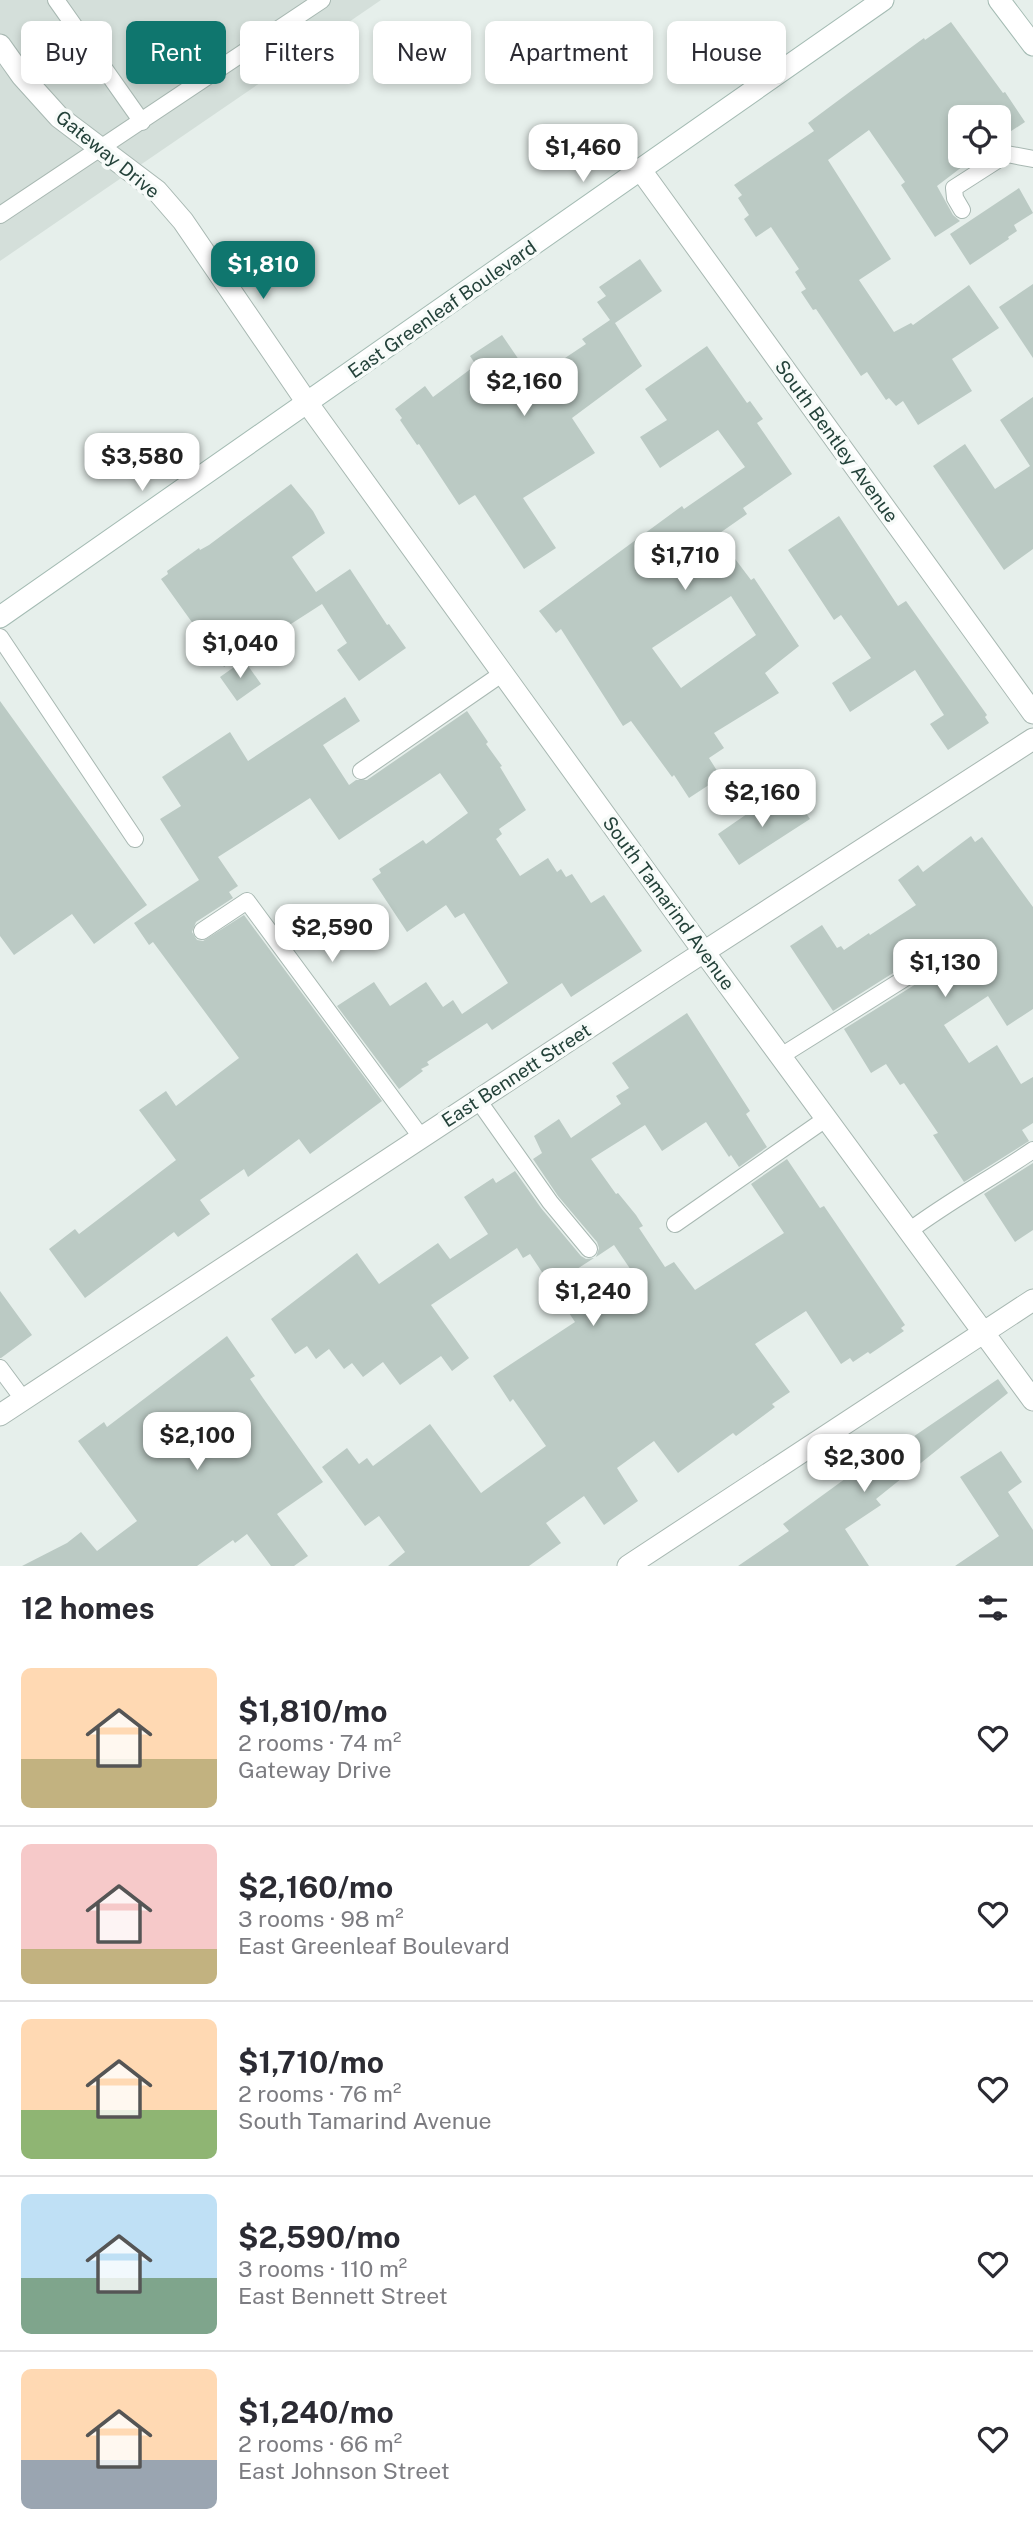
<!DOCTYPE html>
<meta charset="utf-8">
<style>
:root{--surface:#fff;--page:#f7f7f7;--text:#2b2b33;--muted:#7c7c81;--line:#e1e1e2;--accent:#0f766e}
body{margin:0;font-family:"Public Sans",sans-serif;background:var(--page);color:var(--text);height:100vh;display:flex;flex-direction:column;font-size:26px;white-space:nowrap}
*{box-sizing:border-box;margin:0}
p{font-size:23px;color:var(--muted)}
.icon{flex:none;width:38px;height:38px;fill:none;stroke:currentColor;stroke-width:2;stroke-linecap:round;stroke-linejoin:round}
.map{position:relative;height:1566px;overflow:hidden}
.drawer{display:flex;flex-direction:column;background:var(--surface);flex:1}
.drawer>*{flex:none}
.guide{position:absolute;left:21px;top:21px;width:992px;height:63px;display:flex;gap:14px}
.buttons{position:absolute;left:948px;top:105px;display:grid;gap:14px}
.buttons a{display:grid;place-items:center;width:63px;height:63px;border-radius:10px;background:var(--surface);box-shadow:0 4px 10px #0003;font-size:35px}
.price{position:absolute;translate:-50% -60px;padding:0 16px;border-radius:14px;background:#fff;color:#222;font-size:23px;line-height:46px;filter:drop-shadow(0 2px 4px #0008)}
.price::after{content:'';position:absolute;left:50%;top:42px;width:21px;height:16px;margin-left:-10px;background:inherit;clip-path:polygon(0 0,100% 0,50% 100%)}
.price.selected{background:var(--accent);color:#fff}
ul{padding:0;list-style:none}
li{display:flex;align-items:center;gap:21px;height:175px;padding:0 21px}
li+li{border-top:2px solid var(--line)}
li span{display:grid;place-items:center;flex:none;width:196px;height:140px;border-radius:10px;color:#555}
li>.icon{margin-inline-start:auto}
span .icon{width:84px;height:84px;fill:#fffc;stroke-width:1}
li b{font-size:30px}
h2{display:flex;justify-content:space-between;align-items:center;height:84px;padding:0 21px;font-size:30px}
.pill{padding:0 24px;border-radius:10px;background:var(--surface);box-shadow:0 4px 10px #0003;font-size:24px;line-height:63px}
.pill.selected{background:var(--accent);color:#fff}
.map>svg:first-child{display:block}
.built{fill:#d4dfda}
.building{fill:#bbcac4;fill-rule:evenodd}
.lines{fill:none;stroke-linecap:round;stroke-linejoin:round}
.lane-casing{stroke:#a8b8b2;stroke-width:18}
.street-casing{stroke:#a8b8b2;stroke-width:23}
.secondary-casing{stroke:#a4bbb3;stroke-width:23}
.lane{stroke:#fff;stroke-width:16}
.street{stroke:#fff;stroke-width:21}
.secondary{stroke:#fff;stroke-width:21}
.labels{text-anchor:middle;stroke-width:7;stroke-linejoin:round;paint-order:stroke}
.street-label{font-size:19px;fill:#24423a;stroke:#f7fbf9}
</style>
<div class="map">
<svg width="1033" height="1566" viewBox="0 0 1033 1566">
<rect width="100%" height="100%" fill="#e6efeb"/>
<!-- built -->
<path class="built" d="M0 0H381L0 261Z"/>
<!-- building -->
<path class="building" d="M951 22 1003 93 1005 92 1025 122 999 139V117H961V156L975 157 937 186 953 215 960 221 935 237 901 185 905 182 869 130 828 160 891 259 859 280 894 332 911 323 913 325 969 285 999 328 952 359 972 391 918 425 903 401 896 406 889 398 886 400 867 372 861 376 816 309 813 310 801 292 806 289 795 272 799 269 771 227 756 237 744 219 749 215 738 198 742 195 734 185 814 131 808 123 851 91 924 38 925 40Z
M1019 188 1033 213 1014 225 1017 231 1008 237 1009 239 970 265 950 234Z
M640 259 662 291 615 323 642 366 572 418 595 453 523 498 556 548 524 569 475 495 459 505 419 444 417 445 400 420 402 418 395 409 425 386 433 397 476 365 470 356 502 335 532 379 544 372 586 344 582 339 610 320 597 302 606 296 599 287Z
M1033 284V358L999 307Z
M707 346 747 403 750 401 763 419 757 423 792 474 743 508 747 514 717 535 751 580 754 578 799 646 765 673 779 693 714 733 724 748 709 758 721 777 689 798 674 775 672 777 631 721 623 726 561 629 556 633 539 611 682 506 684 509 745 467 718 430 660 468 640 437 667 420 645 389ZM731 596 756 635 681 688 652 648Z
M1033 397V549L1004 570 933 466 965 444 995 489 1030 466 1000 420Z
M291 484 313 511 325 533 292 557 316 592 350 569 387 625 389 624 406 648 359 681 337 650 347 643 322 604 224 667 161 579 168 574 167 571 199 548 200 550 209 545Z
M839 516 898 606 906 601 987 715 985 717 989 723 948 750 930 724 944 715 915 670 850 712 832 683 871 658 841 615 834 620 788 550Z
M244 660 261 684 237 701 220 677Z
M345 697 360 721 323 745 349 785 356 780H367L467 711 488 742 486 744 502 766 500 767 526 810 499 829 502 834 496 839 520 876 548 858 557 872 561 869 566 877 572 874 591 903 604 895 642 951 571 997 562 983 492 1030 487 1023 427 1062 429 1065 421 1069 423 1071 399 1089 337 1006 374 982 390 1006 426 982 443 1007 453 1000 462 1014 508 983 464 913 455 918 446 905 407 932 372 879 381 873 379 869 423 840 426 844 468 813 440 773 339 840 310 798 218 857 238 886 229 892 233 898 196 922 192 932 197 940 203 941 244 915 382 1101 310 1154 299 1139 248 1177 244 1169 200 1200 210 1214 178 1237 174 1232 85 1298 49 1249 75 1229 79 1234 176 1160 139 1110 166 1091 176 1106 239 1058 153 942 149 945 134 923 199 880 160 819 181 806 162 777 230 732 248 761Z
M0 701 147 905 94 944 72 914 14 955 0 936Z
M794 795 810 819 739 865 718 834 757 807 763 815Z
M971 836 975 842 982 837 1033 907V1009L1007 1026 988 996 944 1025 969 1063 997 1045 1021 1084 1033 1077V1123L1022 1130 1029 1141 964 1182 933 1135 938 1133 904 1083 900 1085 886 1064 871 1073 844 1029 924 979 928 970 926 964 918 960 912 961 833 1011 790 946 822 925 837 948 841 946 844 950 869 933 870 935 916 905 898 880 918 865 923 872Z
M687 1013 750 1111 746 1114 767 1147 739 1167 731 1155 729 1157 706 1122 662 1151 645 1125 591 1159 616 1194 618 1193 636 1215 643 1226 639 1228 665 1267 674 1262 695 1290 784 1233 751 1184 787 1159 820 1208 824 1206 905 1325 901 1328 904 1331 870 1354 868 1352 853 1362 850 1358 841 1364 806 1311 755 1344 790 1392 772 1404 775 1407 736 1436 733 1433 678 1473 654 1441 617 1468 638 1501 604 1525 584 1496 546 1523 561 1543 529 1566H388L405 1552 379 1516 365 1526 322 1467 347 1448 359 1464 367 1458 373 1466 430 1424 481 1493 546 1446 513 1399 510 1402 493 1376 575 1322 530 1254 523 1258 517 1248 431 1305 469 1358 452 1371 441 1356 400 1385 383 1362 363 1377 352 1363 344 1369 329 1349 316 1359 307 1346 295 1354 271 1319 357 1253 379 1284 438 1243 450 1259 488 1234 464 1197 493 1178 496 1183 515 1171 541 1208 581 1256 586 1259 594 1258 577 1269 602 1306 639 1282 614 1245 596 1257 599 1248 597 1242 558 1196 533 1159 542 1153 534 1136 559 1119 571 1138 621 1104 616 1096 629 1088 612 1063Z
M1033 1163V1230L1015 1242 984 1194Z
M0 1291 32 1335 1 1358H0Z
M227 1336 255 1376 250 1379 263 1398 323 1482 277 1514 308 1556 294 1566H271L247 1534 235 1543 233 1540 197 1566H22L67 1543 81 1532 97 1551 137 1521 78 1441 104 1422 107 1427Z
M998 1379 1008 1393 876 1499 881 1505 845 1529 869 1566H738L789 1531 783 1524 849 1476 846 1472 881 1449 885 1456Z
M1001 1451 1022 1482 1008 1492 1033 1530V1566H955L999 1536 960 1477Z"/>
<g class="lines">
<!-- lane casing -->
<g class="lane-casing">
<path id="lane" d="M56 0 142 122
M962 210 955 198 954 188 1007 154 1033 159
M0 215 322 0
M0 637 135 839
M361 771 503 673
M202 931 247 901 421 1137
M781 1056 918 970
M478 1100 550 1202 589 1249
M675 1224 827 1118
M909 1231C949 1201 992 1178 1033 1150
M0 1368 23 1399"/>
</g>
<!-- street casing -->
<g class="street-casing">
<path id="street" d="M0 45 22 76 59 117 157 191 183 221 308 404 704 952 1033 1400
M640 169 1033 713
M0 1415 679 968 1033 739
M628 1566 1033 1300"/>
</g>
<!-- secondary casing -->
<g class="secondary-casing">
<path id="secondary" d="M999 0 1033 45
M0 617 883 0"/>
</g>
<!-- lane -->
<use href="#lane" class="lane"/>
<!-- street -->
<use href="#street" class="street"/>
<!-- secondary -->
<use href="#secondary" class="secondary"/>
</g>
<g class="labels">
<!-- street labels -->
<g class="street-label">
<text transform="translate(108 154) rotate(39)" y="7">Gateway Drive</text>
<text transform="translate(442 309) rotate(-35)" y="7">East Greenleaf Boulevard</text>
<text transform="translate(837 441) rotate(54)" y="7">South Bentley Avenue</text>
<text transform="translate(669 903) rotate(54)" y="7">South Tamarind Avenue</text>
<text transform="translate(516 1075) rotate(-33)" y="7">East Bennett Street</text>
</g>
</g>
</svg>
<div class="buttons">
<a><svg class="icon" aria-label="locate" viewBox="0 0 24 24"><circle cx="12" cy="12" r="6"/><path d="M12 2v4M12 18v4M2 12h4M18 12h4"/></svg></a>
</div>
<b class="price" style="left:583px;top:184px">$1,460</b>
<b class="price selected" style="left:263px;top:301px">$1,810</b>
<b class="price" style="left:524px;top:418px">$2,160</b>
<b class="price" style="left:142px;top:493px">$3,580</b>
<b class="price" style="left:685px;top:592px">$1,710</b>
<b class="price" style="left:240px;top:680px">$1,040</b>
<b class="price" style="left:762px;top:829px">$2,160</b>
<b class="price" style="left:332px;top:964px">$2,590</b>
<b class="price" style="left:945px;top:999px">$1,130</b>
<b class="price" style="left:593px;top:1328px">$1,240</b>
<b class="price" style="left:197px;top:1472px">$2,100</b>
<b class="price" style="left:864px;top:1494px">$2,300</b>
<div class="guide">
<a class="pill">Buy</a>
<a class="pill selected">Rent</a>
<a class="pill">Filters</a>
<a class="pill">New</a>
<a class="pill">Apartment</a>
<a class="pill">House</a>
</div>
</div>
<section class="drawer">
<h2>12 homes<svg class="icon" aria-label="filters" viewBox="0 0 24 24"><path d="M4 7h16M4 17h16"/><circle cx="9" cy="7" r="2"/><circle cx="15" cy="17" r="2"/></svg></h2>
<ul>
<li><span style="background:linear-gradient(#ffd9b3 65%,#c2b280 0)"><svg class="icon" aria-label="home" viewBox="0 0 24 24"><path d="M3 11l9-7 9 7M6 9v11h12V9"/></svg></span><div><b>$1,810/mo</b><p>2 rooms · 74 m²</p><p>Gateway Drive</p></div><svg class="icon" aria-label="heart" viewBox="0 0 24 24"><path d="M12 20l-8-8c-3-5 5-10 8-4 3-6 11-1 8 4z"/></svg></li>
<li><span style="background:linear-gradient(#f6c9c9 75%,#c2b280 0)"><svg class="icon" aria-label="home" viewBox="0 0 24 24"><path d="M3 11l9-7 9 7M6 9v11h12V9"/></svg></span><div><b>$2,160/mo</b><p>3 rooms · 98 m²</p><p>East Greenleaf Boulevard</p></div><svg class="icon" aria-label="heart" viewBox="0 0 24 24"><path d="M12 20l-8-8c-3-5 5-10 8-4 3-6 11-1 8 4z"/></svg></li>
<li><span style="background:linear-gradient(#ffd9b3 65%,#8fb573 0)"><svg class="icon" aria-label="home" viewBox="0 0 24 24"><path d="M3 11l9-7 9 7M6 9v11h12V9"/></svg></span><div><b>$1,710/mo</b><p>2 rooms · 76 m²</p><p>South Tamarind Avenue</p></div><svg class="icon" aria-label="heart" viewBox="0 0 24 24"><path d="M12 20l-8-8c-3-5 5-10 8-4 3-6 11-1 8 4z"/></svg></li>
<li><span style="background:linear-gradient(#bfe0f5 60%,#7fa58c 0)"><svg class="icon" aria-label="home" viewBox="0 0 24 24"><path d="M3 11l9-7 9 7M6 9v11h12V9"/></svg></span><div><b>$2,590/mo</b><p>3 rooms · 110 m²</p><p>East Bennett Street</p></div><svg class="icon" aria-label="heart" viewBox="0 0 24 24"><path d="M12 20l-8-8c-3-5 5-10 8-4 3-6 11-1 8 4z"/></svg></li>
<li><span style="background:linear-gradient(#ffd9b3 65%,#9aa5b1 0)"><svg class="icon" aria-label="home" viewBox="0 0 24 24"><path d="M3 11l9-7 9 7M6 9v11h12V9"/></svg></span><div><b>$1,240/mo</b><p>2 rooms · 66 m²</p><p>East Johnson Street</p></div><svg class="icon" aria-label="heart" viewBox="0 0 24 24"><path d="M12 20l-8-8c-3-5 5-10 8-4 3-6 11-1 8 4z"/></svg></li>
</ul>
</section>
